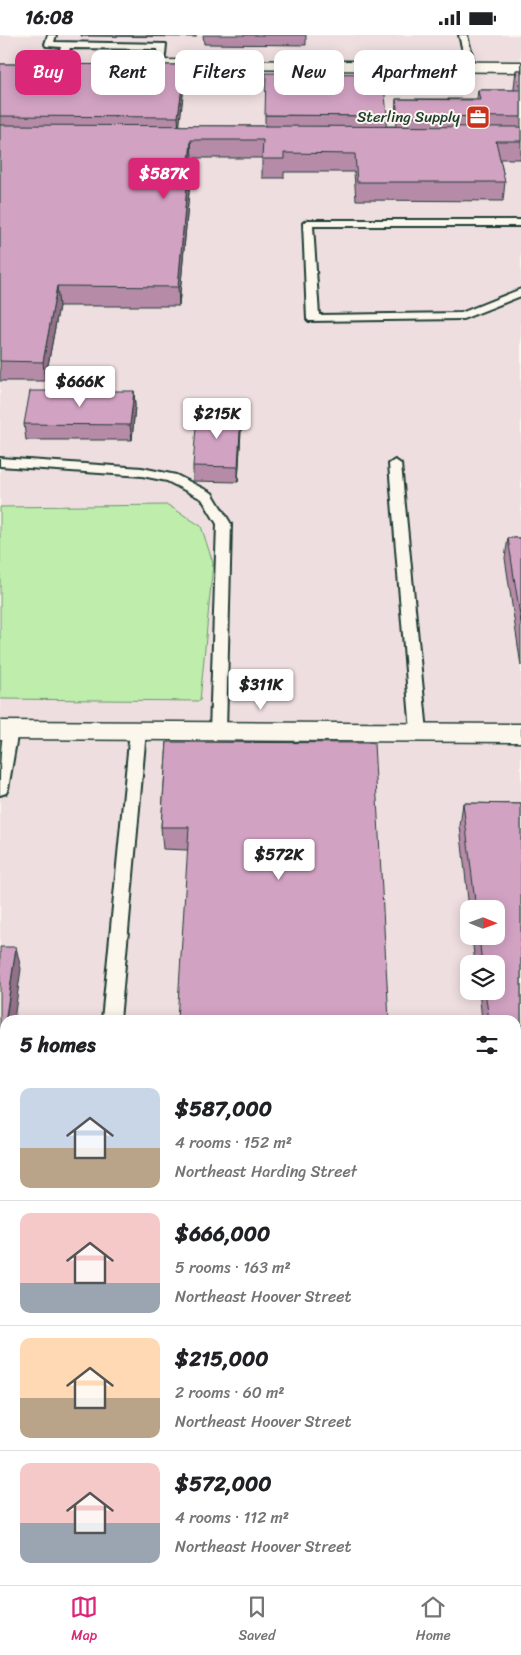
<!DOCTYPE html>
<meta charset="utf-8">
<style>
:root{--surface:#fff;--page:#f2f2f2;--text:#202124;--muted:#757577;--line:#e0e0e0;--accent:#db2777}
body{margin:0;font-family:Sriracha,sans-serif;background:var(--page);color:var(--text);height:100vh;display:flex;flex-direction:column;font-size:19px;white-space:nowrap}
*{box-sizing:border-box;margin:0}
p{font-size:16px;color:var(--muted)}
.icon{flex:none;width:28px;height:28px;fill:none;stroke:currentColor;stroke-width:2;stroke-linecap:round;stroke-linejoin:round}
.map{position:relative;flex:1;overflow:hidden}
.panel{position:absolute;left:0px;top:980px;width:521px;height:570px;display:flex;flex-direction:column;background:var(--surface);border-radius:15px 15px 0 0;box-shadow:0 2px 12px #0003}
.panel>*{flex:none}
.banner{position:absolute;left:15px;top:15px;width:491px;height:45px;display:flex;gap:10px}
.needle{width:32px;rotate:91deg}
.buttons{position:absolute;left:460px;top:865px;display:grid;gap:10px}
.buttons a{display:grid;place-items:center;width:45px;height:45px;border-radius:10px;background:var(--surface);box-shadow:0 2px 12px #0003;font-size:25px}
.price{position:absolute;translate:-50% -42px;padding:0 11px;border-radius:5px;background:#fff;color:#222;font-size:16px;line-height:32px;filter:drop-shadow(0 1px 2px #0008)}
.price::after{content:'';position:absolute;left:50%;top:30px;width:15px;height:11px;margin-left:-8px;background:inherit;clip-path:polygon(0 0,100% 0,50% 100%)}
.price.active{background:var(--accent);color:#fff}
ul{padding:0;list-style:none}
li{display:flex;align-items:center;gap:15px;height:125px;padding:0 20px}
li+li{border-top:1px solid var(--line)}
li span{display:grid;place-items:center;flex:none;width:140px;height:100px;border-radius:10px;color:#555}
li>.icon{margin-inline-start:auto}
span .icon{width:60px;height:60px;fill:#fffc;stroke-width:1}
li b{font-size:21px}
h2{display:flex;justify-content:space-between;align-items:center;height:60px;padding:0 20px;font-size:21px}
.pill{padding:0 18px;border-radius:10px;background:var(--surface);box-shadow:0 2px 12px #0003;font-size:18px;line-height:45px}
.pill.active{background:var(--accent);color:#fff}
.status{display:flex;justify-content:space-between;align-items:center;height:35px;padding:0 25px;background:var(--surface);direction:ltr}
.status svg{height:14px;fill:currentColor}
.dock{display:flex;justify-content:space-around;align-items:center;height:70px;border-top:1px solid var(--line);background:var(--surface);font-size:14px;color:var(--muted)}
.dock a{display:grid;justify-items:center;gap:2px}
.dock .active{color:var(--accent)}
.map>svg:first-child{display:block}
.built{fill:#efdee0;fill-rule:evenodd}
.green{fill:#beedac;stroke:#6e9570}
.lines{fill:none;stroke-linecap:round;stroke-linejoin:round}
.service-casing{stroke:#1f3d34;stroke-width:4}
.minor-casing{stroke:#1f3d34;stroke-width:3}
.service{fill:#fbf7ec;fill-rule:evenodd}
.minor{fill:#fbf7ec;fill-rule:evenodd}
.wall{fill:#b58ba8;stroke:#1f3d34}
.shaded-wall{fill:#937188;stroke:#1f3d34}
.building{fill:#d2a2c3;stroke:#1f3d34}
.labels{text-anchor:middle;stroke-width:4;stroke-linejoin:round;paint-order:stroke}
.far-poi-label{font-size:15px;fill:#1f3d34;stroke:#fbf7ec;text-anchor:end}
</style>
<div class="status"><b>16:08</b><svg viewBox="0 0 49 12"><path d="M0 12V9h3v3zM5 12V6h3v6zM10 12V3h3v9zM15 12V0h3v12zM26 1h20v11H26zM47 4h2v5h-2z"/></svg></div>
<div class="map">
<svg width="521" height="1550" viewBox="0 0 521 1550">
<rect width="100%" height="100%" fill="#fbf7ec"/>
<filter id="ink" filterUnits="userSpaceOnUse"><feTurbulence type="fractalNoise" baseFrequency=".02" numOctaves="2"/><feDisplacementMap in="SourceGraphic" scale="10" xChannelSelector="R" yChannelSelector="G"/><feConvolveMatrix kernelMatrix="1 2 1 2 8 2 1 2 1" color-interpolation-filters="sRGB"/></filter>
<g filter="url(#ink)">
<!-- built -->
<path class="built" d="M0 0H521V1550H0ZM469 874H496V901H469ZM469 929H496V956H469ZM5 985H516V1545H5Z"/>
<!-- green -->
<path class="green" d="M168 470 201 491 213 528 200 666 0 664V472Z"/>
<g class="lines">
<!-- service casing -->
<g class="service-casing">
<path id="service" d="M48 0H56L54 7 166 9 164 30 160 33 156 30 158 14 70 13 63 31H57L56 29 61 12 46 11 45 9Z
M459 0H467L475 32 474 34 471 35 467 32Z
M308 185H521V191H313L319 280 461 278 521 254V261L463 284 309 286 307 284 303 188Z
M0 423 142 433 176 440 212 458 231 489 226 696 223 700 218 702 213 700 210 696 217 489 202 464 167 446 142 441 0 431Z
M395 425 401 429 427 697 424 701 419 703 414 701 411 697 389 429Z
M10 689 15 691 18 695 8 754 6 758 0 760C0 742 0 707 5 691Z
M138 690 143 692 146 696 120 985H102L130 696 133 692Z"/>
</g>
<!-- minor casing -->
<g class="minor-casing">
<path id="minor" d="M146 25 521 27V37L141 33 138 30 141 27Z
M0 686 521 689V707L0 704Z
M0 1180H5V1212H0Z
M516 1187H521V1219H516Z"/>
</g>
<!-- service -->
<use href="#service" class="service"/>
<!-- minor -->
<use href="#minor" class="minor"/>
</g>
<!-- wall -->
<path class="wall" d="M81 0H196V2L81 1Z
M203 0H306V10L204 9Z
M0 29 185 30V43L179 91H265V80L387 81 386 91H396L395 82 396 64H477L478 55H514V53L516 35H521V124H500L505 147 503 166 356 165 354 137H284V143H262V123H192L179 271H59L45 346H0Z
M134 356 135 371 132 405H26L24 389Z
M241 395 238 447 193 446V431Z
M508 503H521V631L505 523Z
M167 707 389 985 187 815 163 814 161 792Z
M463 768 521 769V1141H516V985H482L479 956H496V929H475L472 901H496V874H469L460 791Z"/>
<!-- shaded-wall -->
<path class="shaded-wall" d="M185 30V43L179 96 178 82Z
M191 105 192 123 179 271 178 252Z
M57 251 59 271 45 346 43 327Z
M134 356 135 371 132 405 130 390Z
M241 379V395L238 447V432Z
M16 912 21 934 14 985H6Z
M5 989V1046L0 1080V1023Z"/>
<!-- building -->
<path class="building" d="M0 29 185 30 178 82 0 81Z
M516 35H521V82L398 81 396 64 480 65 478 55H520Z
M266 38 383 39 387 81 265 80Z
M0 90 521 92V106H496L505 147H357L355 119 284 118V124H262L263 105H191L178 252 57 251 43 327 0 326Z
M30 356H134L130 390 24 389Z
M197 379H241L238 432 193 431Z
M508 503H521V587Z
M167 707 374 708 389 985H177L189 792H161Z
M463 768 521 769V1122H516V985H489L485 956H496V929H482L479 901H496V874H476Z
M0 912H16L0 1023Z
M0 1258H5V1545H434V1550H0Z"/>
</g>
<!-- icons -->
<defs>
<g id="office-square" transform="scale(1.25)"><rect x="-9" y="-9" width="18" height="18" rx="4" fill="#c8321e" stroke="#fbf7ec"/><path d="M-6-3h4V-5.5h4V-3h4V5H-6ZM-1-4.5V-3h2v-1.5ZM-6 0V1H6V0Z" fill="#fff"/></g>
</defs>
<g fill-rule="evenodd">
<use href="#office-square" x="478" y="82"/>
</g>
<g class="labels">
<!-- far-poi labels -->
<g class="far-poi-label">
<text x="460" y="87">Sterling Supply</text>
</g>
</g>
</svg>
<div class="buttons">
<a><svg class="needle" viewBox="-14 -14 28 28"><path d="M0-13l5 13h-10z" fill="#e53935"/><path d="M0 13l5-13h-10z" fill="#757577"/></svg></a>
<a><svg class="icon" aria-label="layers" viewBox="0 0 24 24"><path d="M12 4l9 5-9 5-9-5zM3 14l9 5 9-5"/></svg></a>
</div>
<b class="price active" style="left:164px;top:165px">$587K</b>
<b class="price" style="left:80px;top:373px">$666K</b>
<b class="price" style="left:217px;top:405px">$215K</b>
<b class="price" style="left:261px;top:676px">$311K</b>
<b class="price" style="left:279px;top:846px">$572K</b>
<div class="banner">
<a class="pill active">Buy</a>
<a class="pill">Rent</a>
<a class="pill">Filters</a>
<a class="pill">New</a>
<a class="pill">Apartment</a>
</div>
<section class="panel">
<h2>5 homes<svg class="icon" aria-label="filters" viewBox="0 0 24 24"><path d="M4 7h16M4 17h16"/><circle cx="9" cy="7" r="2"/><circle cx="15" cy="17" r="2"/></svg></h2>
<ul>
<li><span style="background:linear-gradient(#c9d6e8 60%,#b9a48a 0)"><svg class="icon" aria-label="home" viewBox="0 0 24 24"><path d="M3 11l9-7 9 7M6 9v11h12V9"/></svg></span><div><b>$587,000</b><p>4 rooms · 152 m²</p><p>Northeast Harding Street</p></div></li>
<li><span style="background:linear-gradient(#f6c9c9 70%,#9aa5b1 0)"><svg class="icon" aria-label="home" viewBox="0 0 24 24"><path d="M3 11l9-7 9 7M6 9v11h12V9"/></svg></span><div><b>$666,000</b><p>5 rooms · 163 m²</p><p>Northeast Hoover Street</p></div></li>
<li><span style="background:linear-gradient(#ffd9b3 60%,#b9a48a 0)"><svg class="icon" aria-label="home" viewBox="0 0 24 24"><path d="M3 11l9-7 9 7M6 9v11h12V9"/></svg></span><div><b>$215,000</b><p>2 rooms · 60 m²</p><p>Northeast Hoover Street</p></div></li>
<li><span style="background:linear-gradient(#f6c9c9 60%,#9aa5b1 0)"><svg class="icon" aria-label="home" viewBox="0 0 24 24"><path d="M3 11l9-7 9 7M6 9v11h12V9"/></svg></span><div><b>$572,000</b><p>4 rooms · 112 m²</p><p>Northeast Hoover Street</p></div></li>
</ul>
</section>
</div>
<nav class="dock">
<a class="active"><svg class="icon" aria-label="map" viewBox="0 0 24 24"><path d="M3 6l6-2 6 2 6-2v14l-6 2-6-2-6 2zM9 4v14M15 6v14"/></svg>Map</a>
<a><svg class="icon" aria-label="saved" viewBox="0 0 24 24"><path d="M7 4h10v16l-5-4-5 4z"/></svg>Saved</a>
<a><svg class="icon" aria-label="home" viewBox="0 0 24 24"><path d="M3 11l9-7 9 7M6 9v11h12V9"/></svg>Home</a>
</nav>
